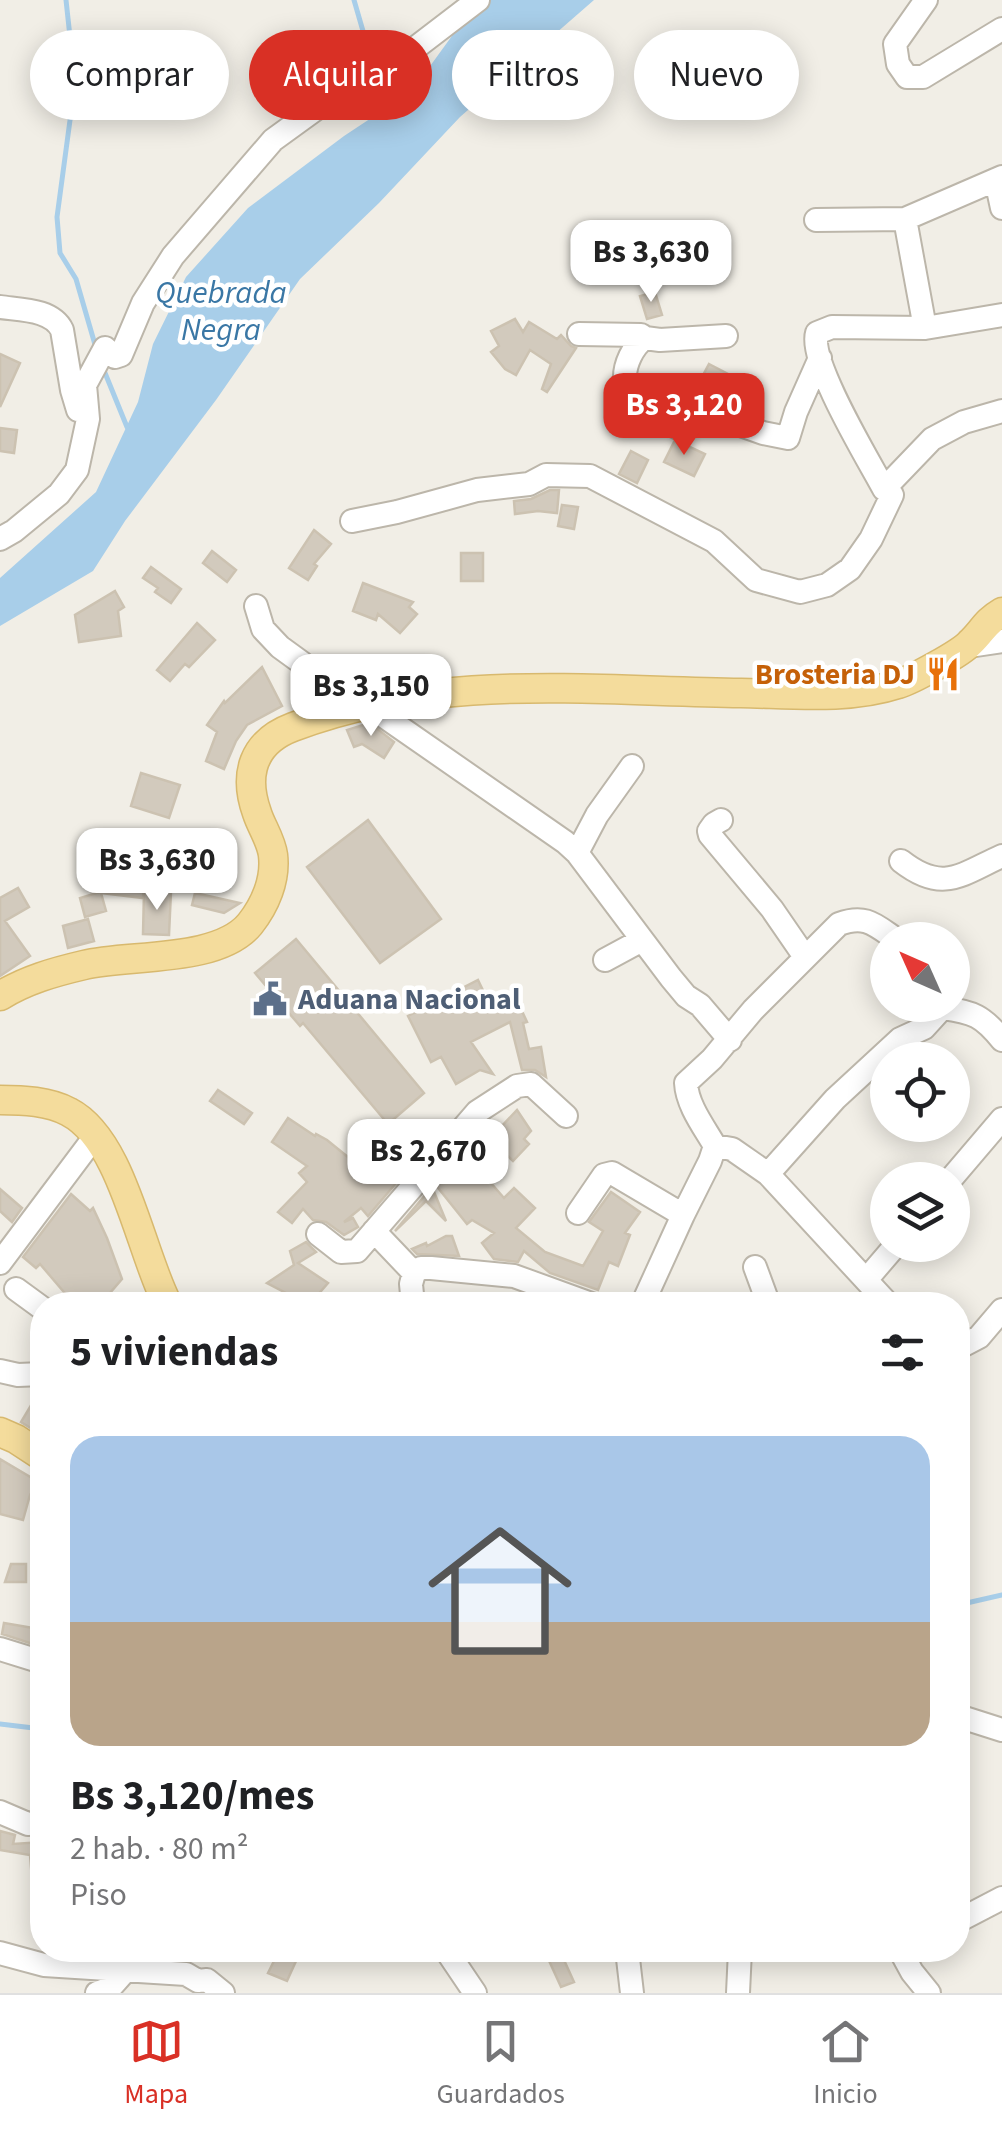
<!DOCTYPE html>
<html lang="es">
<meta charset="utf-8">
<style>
:root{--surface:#fff;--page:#f6f6f6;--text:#202124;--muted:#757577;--line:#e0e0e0;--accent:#d93025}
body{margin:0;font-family:"Source Sans 3",sans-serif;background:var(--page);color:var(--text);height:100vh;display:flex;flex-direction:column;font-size:38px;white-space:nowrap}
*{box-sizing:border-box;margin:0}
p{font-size:32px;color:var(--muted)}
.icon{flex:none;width:55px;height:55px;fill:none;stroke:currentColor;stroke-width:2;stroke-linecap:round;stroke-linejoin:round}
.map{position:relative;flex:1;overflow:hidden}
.drawer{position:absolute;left:30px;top:1292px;width:940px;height:670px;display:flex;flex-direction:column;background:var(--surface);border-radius:40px;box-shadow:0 5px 25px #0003}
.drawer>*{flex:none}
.hud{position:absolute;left:30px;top:30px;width:942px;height:90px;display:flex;gap:20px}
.needle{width:65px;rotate:315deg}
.tools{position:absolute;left:870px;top:922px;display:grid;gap:20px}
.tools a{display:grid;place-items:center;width:100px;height:100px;border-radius:50%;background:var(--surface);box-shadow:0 5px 25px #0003;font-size:50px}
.price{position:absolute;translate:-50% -85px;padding:0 22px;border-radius:20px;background:#fff;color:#222;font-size:32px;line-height:65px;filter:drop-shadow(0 2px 5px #0008)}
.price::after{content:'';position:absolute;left:50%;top:60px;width:30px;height:22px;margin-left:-15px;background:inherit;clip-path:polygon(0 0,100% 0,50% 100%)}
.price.active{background:var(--accent);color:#fff}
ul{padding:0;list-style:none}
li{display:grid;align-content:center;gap:20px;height:530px;padding:0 40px}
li+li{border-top:2px solid var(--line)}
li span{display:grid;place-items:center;height:310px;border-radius:30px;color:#555}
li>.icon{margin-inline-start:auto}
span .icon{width:180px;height:180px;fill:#fffc;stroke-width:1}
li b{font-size:42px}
h2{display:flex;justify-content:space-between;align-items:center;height:120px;padding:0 40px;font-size:42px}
.chip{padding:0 35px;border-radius:45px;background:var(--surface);box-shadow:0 5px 25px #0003;font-size:35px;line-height:90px}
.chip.active{background:var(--accent);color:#fff}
.tabs{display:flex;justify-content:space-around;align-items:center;height:140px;border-top:2px solid var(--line);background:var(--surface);font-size:28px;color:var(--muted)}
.tabs a{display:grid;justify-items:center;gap:5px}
.tabs .active{color:var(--accent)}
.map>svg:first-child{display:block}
.water{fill:#a8cee9}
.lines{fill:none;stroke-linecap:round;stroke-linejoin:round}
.stream{stroke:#a8cee9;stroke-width:5}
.building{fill:#d2cabd;stroke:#ccc2b1;stroke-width:2.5}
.minor-casing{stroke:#bcb6aa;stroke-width:26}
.major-casing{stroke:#d8b96e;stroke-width:31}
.minor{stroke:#fff;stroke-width:22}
.major{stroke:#f4dc9c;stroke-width:28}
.labels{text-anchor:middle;stroke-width:9;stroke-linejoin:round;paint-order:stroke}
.food-label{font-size:30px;font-weight:bold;fill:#c56008;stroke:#fff;text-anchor:end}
.service-label{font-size:30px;font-weight:bold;fill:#4e5e75;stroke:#fff;text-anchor:start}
.water-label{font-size:32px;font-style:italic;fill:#3a77a5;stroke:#fff}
</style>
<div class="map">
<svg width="1002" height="1993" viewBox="0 0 1002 1993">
<rect width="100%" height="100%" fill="#f1eee6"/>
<!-- water -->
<path class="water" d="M478 0H594L460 117 379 203 300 279 216 400 125 521 93 571 0 626V578L96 492 138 402 153 344 186 277 248 208 344 136 412 91Z"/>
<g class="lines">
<!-- stream -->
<path class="stream" d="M66 0 75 83 57 217 60 253 76 279 96 348
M354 0 374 69
M378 85 386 112
M103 368 127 427
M958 1605 1002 1595
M0 1724 42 1729"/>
</g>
<!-- building -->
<path class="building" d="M655 292 662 315 647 319 640 296Z
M515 319 523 332 529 322 557 339 561 335 571 346 576 348 547 392 542 389 551 364 530 350 516 375 505 369 491 352 499 346 491 331Z
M0 354 20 363 0 407Z
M709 364 732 376 724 392 700 381Z
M669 415 691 423 682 443 660 432Z
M0 428 17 430 14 453 0 451Z
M675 440 705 454 694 476 664 462Z
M631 451 648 460 637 483 619 474Z
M550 490H559L557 513 538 511 515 514 514 501 531 499Z
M562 505 578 507 574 529 558 526Z
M314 530 331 544 314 564 317 566 308 580 289 568Z
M212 551 236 570 227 582 203 563Z
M461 553H483V581H461Z
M151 567 181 589 171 603 155 592 158 588 143 578Z
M363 583 413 602 409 607 417 614 400 633 378 614 376 620 353 611Z
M115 591 124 607 118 611 121 636 79 642 75 615Z
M197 623 215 640 189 667 185 664 170 681 157 670Z
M262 667 282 706 247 725 236 741 224 769 206 761 217 732 207 725 224 701 225 703Z
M370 723 394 742 384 758 362 744 354 747 347 730Z
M141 773 180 785 169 818 131 806Z
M368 820 441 919 380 963 307 867Z
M102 879 144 885 143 898 101 893 106 911 85 917 80 898 100 892Z
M18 888 29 907 5 921 30 956 0 976V898Z
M144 891 171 892 169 935 143 934Z
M195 893 240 903 224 913 192 905Z
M88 919 94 941 68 948 63 926Z
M296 939 424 1093 388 1124 303 1023 300 1026 255 973Z
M478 980 491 1007 515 996 527 1022 523 1023 529 1049 541 1047 546 1077 535 1070H522L510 1022 471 1042 493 1074 480 1070 456 1084 441 1057 431 1062 408 1016Z
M218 1090 252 1113 244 1124 210 1101Z
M517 1110 531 1131 524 1139 529 1144 513 1161 493 1142 488 1146 477 1135 489 1122 497 1131Z
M288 1118 315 1136 316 1134 327 1140 359 1166 380 1147 378 1144 387 1135 406 1154 419 1141 427 1147 368 1216 361 1208 344 1222 353 1218 358 1227 344 1235 326 1222 313 1220 303 1209 292 1223 278 1212 307 1182 299 1173 307 1166 272 1142Z
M465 1166 477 1179 483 1174 504 1198 514 1188 535 1208 516 1228 545 1252 583 1266 603 1231 589 1222 611 1192 640 1212 625 1233 630 1235 618 1266 609 1262 598 1290 550 1273 524 1251 518 1262 494 1259 482 1243 494 1233 472 1220 467 1224 435 1184 448 1169 454 1176Z
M432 1187 446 1221 426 1201 395 1231Z
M0 1189 22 1208 12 1222 0 1211Z
M71 1194 90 1211 93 1208 107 1238 122 1279 110 1293 122 1305H75L40 1264 36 1268 23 1257Z
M446 1236H452L459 1256 417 1254 412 1249 426 1243 427 1246Z
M306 1242 316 1252 298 1263 328 1283 309 1305 267 1283 294 1265 290 1251Z
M33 1402 42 1407V1435L21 1422Z
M0 1459 42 1484V1504L30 1495 23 1520 0 1514Z
M11 1564H26V1582H5Z
M4 1623 39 1629 36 1645 2 1634Z
M0 1831 15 1835 13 1844 42 1842V1890L33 1891 30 1855 0 1850Z
M554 1950H584L564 1960 574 1982 561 1987 546 1954Z
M279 1951 297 1959 287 1981 268 1973Z"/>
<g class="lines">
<!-- minor casing -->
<g class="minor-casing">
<path id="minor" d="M926 0 895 44 898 64 907 77H923L1002 29
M996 180 1002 208
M905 219 925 328
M816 220 905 219 1002 177
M0 307C20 310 52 309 62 330L72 390 78 410
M579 334 641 335 645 338
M726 336 660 340 645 338C633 346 624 365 625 380L631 386 763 433 788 438 796 412 820 358
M884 489 932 439 964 422 1002 411
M352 521 397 512 477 490 529 484 546 475 590 476 714 541 756 580 800 592 827 585 850 569 871 539 892 495 884 489C868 459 808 361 817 333L832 327 925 328 1002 315
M0 539 14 531 59 494 77 470 88 419 85 385 105 348 115 357 121 355 143 303 173 256 273 140 324 103 376 78 478 0
M256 606 263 629 280 647 302 663 310 675 308 722
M969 646 1002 641
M372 703 385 717 565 842 577 853 671 978 686 996 700 1005 730 1040
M721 820 714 824 709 831 710 835 772 909 805 957
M577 853 597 815 632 766
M901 861C943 894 962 874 1002 856
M605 960 642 940
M943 1008C973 1012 983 1016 1002 1040
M715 1146 732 1149 768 1174 889 1305
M768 1174 835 1099 900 1039 924 1028 945 1005
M950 1180 1002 1119
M578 1213 604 1175 612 1173 683 1215
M374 1231 414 1273
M318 1234 341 1252 357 1251 477 1112 517 1086 531 1084 566 1116
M0 1263 96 1135
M755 1267 769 1305
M866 1280 896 1245
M16 1289 42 1308
M413 1305 411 1284 414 1273 421 1268H431L514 1276 594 1305
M642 1305 683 1215 710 1161 715 1146C704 1127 687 1105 686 1083L712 1059 753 1010 839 924C866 914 875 925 897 940
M958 1348 979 1337 1002 1310
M0 1371 18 1375 42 1374
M0 1649 42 1662
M958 1716 1002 1730
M0 1812 28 1824 42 1823
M958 1921 1002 1898
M446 1950 475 1993
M627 1950 632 1993
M900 1950 912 1972 929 1993
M0 1953 44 1965 186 1974 198 1981 207 1980 223 1993
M97 1993 110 1988 126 1970
M738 1993 740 1950"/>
</g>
<!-- major casing -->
<g class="major-casing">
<path id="major" d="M0 996C26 980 54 972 84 965 129 954 218 963 250 924 265 905 276 880 273 855 271 840 261 826 257 813 243 774 253 742 293 727 436 672 591 691 741 693 793 694 849 700 898 684 912 680 961 653 970 643 983 631 985 622 1002 612
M0 1100C23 1100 49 1101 69 1112 123 1140 140 1252 168 1305
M0 1432 16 1439 42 1456"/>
</g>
<!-- minor -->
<use href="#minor" class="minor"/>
<!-- major -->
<use href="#major" class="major"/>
</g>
<!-- icons -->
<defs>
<g id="restaurant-bare" transform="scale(2.7)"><path d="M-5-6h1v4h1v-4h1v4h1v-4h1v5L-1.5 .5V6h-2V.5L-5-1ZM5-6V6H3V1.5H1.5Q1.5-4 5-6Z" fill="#e8710a" stroke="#fff" stroke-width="2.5" paint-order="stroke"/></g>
<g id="civic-bare" transform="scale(2.7)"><path d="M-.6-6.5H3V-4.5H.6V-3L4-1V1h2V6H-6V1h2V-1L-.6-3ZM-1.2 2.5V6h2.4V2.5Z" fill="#5c6f8a" stroke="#fff" stroke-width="2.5" paint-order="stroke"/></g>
</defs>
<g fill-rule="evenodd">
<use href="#restaurant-bare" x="943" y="674"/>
<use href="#civic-bare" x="270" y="999"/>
</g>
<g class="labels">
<!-- food labels -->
<g class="food-label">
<text x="915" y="684">Brosteria DJ</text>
</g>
<!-- service labels -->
<g class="service-label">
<text x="298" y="1009">Aduana Nacional</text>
</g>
<!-- water labels -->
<g class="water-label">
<text x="221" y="303">Quebrada<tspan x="221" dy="37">Negra</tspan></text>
</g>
</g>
</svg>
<div class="tools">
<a><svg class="needle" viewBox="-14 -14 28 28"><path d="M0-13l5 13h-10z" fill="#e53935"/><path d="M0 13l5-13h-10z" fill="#757577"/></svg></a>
<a><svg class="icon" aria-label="locate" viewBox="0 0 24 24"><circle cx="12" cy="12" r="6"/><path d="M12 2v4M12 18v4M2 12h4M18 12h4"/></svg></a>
<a><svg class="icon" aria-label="layers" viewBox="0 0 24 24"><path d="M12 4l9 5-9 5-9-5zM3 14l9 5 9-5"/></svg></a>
</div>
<b class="price" style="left:651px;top:305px">Bs 3,630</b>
<b class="price active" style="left:684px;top:458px">Bs 3,120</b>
<b class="price" style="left:371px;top:739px">Bs 3,150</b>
<b class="price" style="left:157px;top:913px">Bs 3,630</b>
<b class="price" style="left:428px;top:1204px">Bs 2,670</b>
<div class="hud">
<a class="chip">Comprar</a>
<a class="chip active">Alquilar</a>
<a class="chip">Filtros</a>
<a class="chip">Nuevo</a>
</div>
<section class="drawer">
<h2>5 viviendas<svg class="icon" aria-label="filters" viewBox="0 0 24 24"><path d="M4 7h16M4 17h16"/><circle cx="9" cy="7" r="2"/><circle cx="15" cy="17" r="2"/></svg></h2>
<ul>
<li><span style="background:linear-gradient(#a9c7e8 60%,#b9a48a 0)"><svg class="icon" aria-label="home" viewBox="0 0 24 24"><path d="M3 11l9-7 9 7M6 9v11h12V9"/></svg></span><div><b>Bs 3,120/mes</b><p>2 hab. · 80 m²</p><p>Piso</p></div></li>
</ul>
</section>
</div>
<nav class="tabs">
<a class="active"><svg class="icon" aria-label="map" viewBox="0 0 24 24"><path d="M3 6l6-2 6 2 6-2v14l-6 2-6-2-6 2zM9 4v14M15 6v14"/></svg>Mapa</a>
<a><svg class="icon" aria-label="saved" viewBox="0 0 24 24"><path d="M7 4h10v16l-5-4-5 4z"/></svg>Guardados</a>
<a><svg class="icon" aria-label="home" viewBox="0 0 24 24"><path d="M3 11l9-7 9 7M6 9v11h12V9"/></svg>Inicio</a>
</nav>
